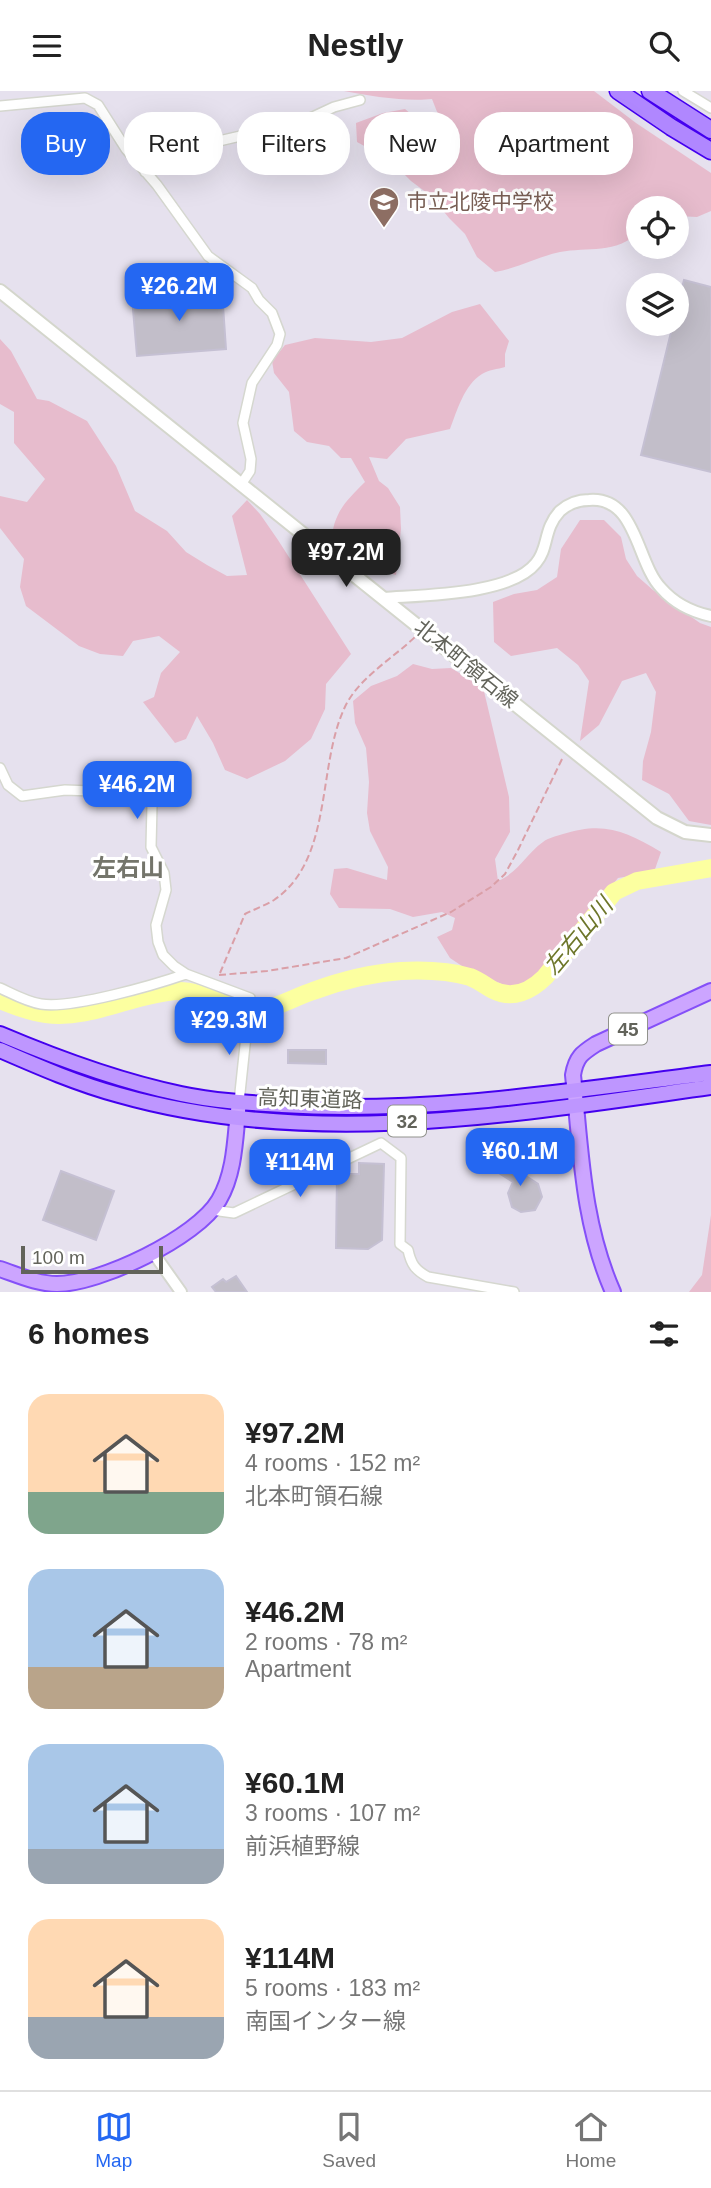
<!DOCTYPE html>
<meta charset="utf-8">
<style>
:root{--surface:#fff;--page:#f2f2f2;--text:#222;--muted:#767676;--line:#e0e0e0;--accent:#2467f2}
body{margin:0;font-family:Arial,"Noto Sans JP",sans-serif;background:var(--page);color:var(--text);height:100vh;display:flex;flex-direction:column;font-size:26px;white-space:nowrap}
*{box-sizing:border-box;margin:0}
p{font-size:23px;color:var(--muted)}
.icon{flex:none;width:38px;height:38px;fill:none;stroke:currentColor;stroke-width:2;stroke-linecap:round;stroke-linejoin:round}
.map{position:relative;height:1201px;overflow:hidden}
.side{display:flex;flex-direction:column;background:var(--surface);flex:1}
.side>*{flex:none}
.guide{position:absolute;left:21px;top:21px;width:670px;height:63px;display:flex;gap:14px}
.buttons{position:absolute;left:626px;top:105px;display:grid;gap:14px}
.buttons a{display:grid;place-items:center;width:63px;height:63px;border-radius:50%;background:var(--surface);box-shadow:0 7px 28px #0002;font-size:35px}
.scale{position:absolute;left:21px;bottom:18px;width:142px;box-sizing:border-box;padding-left:7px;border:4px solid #62635a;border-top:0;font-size:19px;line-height:24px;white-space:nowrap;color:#62635a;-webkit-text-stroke:5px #fff;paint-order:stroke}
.price{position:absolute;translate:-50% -60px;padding:0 16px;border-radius:14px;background:var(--accent);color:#fff;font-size:23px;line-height:46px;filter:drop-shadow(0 2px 4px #0008)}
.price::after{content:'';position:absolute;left:50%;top:42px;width:21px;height:16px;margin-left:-10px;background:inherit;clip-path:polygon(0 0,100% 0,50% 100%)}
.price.current{background:#222;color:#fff}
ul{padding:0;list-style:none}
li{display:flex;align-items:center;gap:21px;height:175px;padding:0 28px}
li span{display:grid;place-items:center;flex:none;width:196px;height:140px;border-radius:21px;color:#555}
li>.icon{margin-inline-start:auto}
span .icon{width:84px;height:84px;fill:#fffc;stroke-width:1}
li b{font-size:30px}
h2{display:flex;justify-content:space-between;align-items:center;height:84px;padding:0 28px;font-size:30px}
.chip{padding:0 24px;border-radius:28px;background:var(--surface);box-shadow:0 7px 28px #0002;font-size:24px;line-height:63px}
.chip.current{background:var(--accent);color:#fff}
header{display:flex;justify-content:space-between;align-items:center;height:91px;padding:0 28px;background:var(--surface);font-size:32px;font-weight:700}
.tab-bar{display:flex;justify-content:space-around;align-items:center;height:98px;border-top:2px solid var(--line);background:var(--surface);font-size:19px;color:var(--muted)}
.tab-bar a{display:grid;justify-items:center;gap:4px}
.tab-bar .current{color:var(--accent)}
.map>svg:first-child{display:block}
.green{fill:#e7bccd}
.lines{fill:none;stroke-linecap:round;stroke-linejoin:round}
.river{stroke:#fcffa0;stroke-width:18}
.building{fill:#c2bec9;stroke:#c5c0d3;stroke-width:2}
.minor-casing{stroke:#d5d7cf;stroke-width:12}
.tertiary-casing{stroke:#d5d7cf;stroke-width:14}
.secondary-casing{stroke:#d4d6cc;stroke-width:16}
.primary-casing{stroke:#8550f8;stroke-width:18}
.trunk-casing{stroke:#4400ef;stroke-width:18}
.motorway-casing{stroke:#4400ef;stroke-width:19}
.path{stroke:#da9fa7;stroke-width:2;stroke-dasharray:7 3.5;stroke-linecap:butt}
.minor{stroke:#fff;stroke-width:9}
.tertiary{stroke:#fff;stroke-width:10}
.secondary{stroke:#fff;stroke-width:12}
.primary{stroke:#cca5ff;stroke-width:14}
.trunk{stroke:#be96ff;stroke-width:14}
.motorway{stroke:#b087ff;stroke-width:16}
.labels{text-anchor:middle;stroke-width:6;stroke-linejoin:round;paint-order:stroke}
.shield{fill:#fff;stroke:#91928c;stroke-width:2}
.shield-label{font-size:19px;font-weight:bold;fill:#62635a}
.education-label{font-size:21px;fill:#785e54;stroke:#fff;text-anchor:start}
.street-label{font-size:21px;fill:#62635a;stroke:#fff}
.water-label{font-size:23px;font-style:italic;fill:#6d7629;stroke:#fff}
.quarter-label{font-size:24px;font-weight:bold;fill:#74756b;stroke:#fff}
</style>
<header><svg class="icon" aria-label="menu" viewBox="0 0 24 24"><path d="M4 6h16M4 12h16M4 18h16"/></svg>Nestly<svg class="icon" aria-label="search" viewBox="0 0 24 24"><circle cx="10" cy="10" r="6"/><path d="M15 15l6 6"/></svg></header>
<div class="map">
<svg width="711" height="1201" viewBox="0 0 711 1201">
<rect width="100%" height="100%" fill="#e6e1ee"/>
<!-- green -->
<path class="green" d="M344 0H594L636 32 711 82V120L697 126 677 125V117H639V141C617 163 587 156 560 161 537 166 518 177 495 181L477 166 465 143 449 127 431 105 411 90 399 78 379 63 357 51 356 32 383 22 405 18 429 38 441 31 432 8C407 11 369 5 344 0Z
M480 213 509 250 505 263V276C498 278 488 279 482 283 464 294 457 320 450 338L406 348 387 368 369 366 379 390 388 397 400 416 401 438 396 484C373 478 350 466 331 451 334 421 345 411 365 391L351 367H341L329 355 307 351 294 340 289 301 274 282 272 270 285 254 315 247 371 251 402 247 452 221Z
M0 248 11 260 37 308 49 310 87 330 116 375 135 420 167 440 186 461 207 474 227 485 247 484 232 425 247 409 260 423 278 449 351 563 326 593 325 618 311 648 285 670 247 688 225 679 213 652 197 625 186 648 175 652 143 611 154 606 161 582 180 561 159 545 133 550 123 565 100 563 79 555 26 515 20 496 24 468 0 437V405L27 411 45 388 14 352V321L0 313Z
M580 429H604L621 446 626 468 637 485 653 499 700 532 711 536V734L689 730 669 703 642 689 643 670 651 641 656 601 646 582 622 590 599 634 580 650 589 590 578 574 557 557 511 565 494 551 493 511 514 503 537 499 557 486 561 458Z
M413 573 432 578 451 577 483 596 509 706 510 741 495 768 498 790C520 780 525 764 543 751 548 747 557 745 563 743 604 730 626 740 661 761L654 781 618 787 541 882 530 892 511 897 468 879 450 867 437 846 452 839 455 827 442 821 413 826 390 818 339 817 330 803 334 778 347 777 387 789 388 776 370 740 367 722 369 691 366 657 355 632 353 610 371 595 397 585Z
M711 1124V1201H689L702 1184Z"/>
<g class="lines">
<!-- river -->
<path class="river" d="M0 909C15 915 30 921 46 923 90 929 133 903 176 900 205 898 234 924 258 920 276 917 295 906 313 900 340 890 373 882 401 880 422 879 450 880 470 886 478 889 486 895 493 899 513 909 531 900 545 886L614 801 637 790 711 777"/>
</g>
<!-- building -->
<path class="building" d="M684 189 711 196V381L641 364 673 233H677V217Z
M222 200 226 258 137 265 132 207Z
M288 959H326V973L288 972Z
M498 1067 538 1093 542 1106 535 1119 521 1121 512 1116 508 1102 513 1091 491 1077Z
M359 1072 384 1073 382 1149 368 1158 336 1157 337 1083H359Z
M61 1080 114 1100 96 1149 43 1129Z
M236 1185 247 1201H216L212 1196 223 1188 226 1191Z"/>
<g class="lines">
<!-- minor casing -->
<g class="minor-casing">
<path id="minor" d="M683 0 711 17
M0 15 85 7 98 14 126 58 157 94 208 165 252 197 259 209 272 222 280 243 277 254 252 292 243 332 251 368 250 380 242 392
M145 81 183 69 206 54 219 50 304 30 334 16 360 9
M0 677 8 694 22 705 65 699 92 700 121 693 139 698 152 714 151 756 164 782 166 799 156 834 158 851 163 864 174 875 186 883 250 907 239 1011
M0 897C13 903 27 911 41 913 72 918 154 894 186 883
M212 1119 234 1122 381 1052 401 1067 400 1153 408 1159C411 1173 415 1179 428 1186L514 1201"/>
</g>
<!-- tertiary casing -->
<g class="tertiary-casing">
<path id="tertiary" d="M384 507C422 504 511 504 536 472 549 457 543 438 560 420 568 413 578 409 589 409 637 405 636 471 661 497 674 512 692 521 711 525
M152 1160 181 1201"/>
</g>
<!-- secondary casing -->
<g class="secondary-casing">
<path id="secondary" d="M0 200 657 727 685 741 711 744"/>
</g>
<!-- primary casing -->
<g class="primary-casing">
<path id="primary" d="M0 1178C18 1184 37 1193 57 1193 99 1193 197 1147 219 1109 236 1080 235 1043 239 1011
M613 1201C582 1131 581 1058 573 984 576 966 582 962 596 953L711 900"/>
</g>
<!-- trunk casing -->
<g class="trunk-casing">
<path id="trunk" d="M0 943C59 968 118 990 181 1003 214 1010 249 1012 282 1014 425 1023 569 1000 711 982
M0 959C39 976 78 993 119 1004 312 1059 517 1023 711 996"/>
</g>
<!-- motorway casing -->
<g class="motorway-casing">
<path id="motorway" d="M618 0 671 36 711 60
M650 0 711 39"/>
</g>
<!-- path -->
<path class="path" d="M220 882 245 823C255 818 266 814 274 809 333 769 317 677 344 618 357 588 392 568 415 546
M219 884 267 880 346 867 451 821 491 796 505 783 518 759 563 666"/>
<!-- minor -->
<use href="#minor" class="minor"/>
<!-- tertiary -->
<use href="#tertiary" class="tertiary"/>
<!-- secondary -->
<use href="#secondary" class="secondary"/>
<!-- primary -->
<use href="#primary" class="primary"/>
<!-- trunk -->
<use href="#trunk" class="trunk"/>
<!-- motorway -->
<use href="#motorway" class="motorway"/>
</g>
<!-- icons -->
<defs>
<g id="school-pin" transform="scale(1.575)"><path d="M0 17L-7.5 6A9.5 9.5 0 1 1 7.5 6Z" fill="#8d6e63" stroke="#fff"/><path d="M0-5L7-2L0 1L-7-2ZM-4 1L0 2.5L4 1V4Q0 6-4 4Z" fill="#fff"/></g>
</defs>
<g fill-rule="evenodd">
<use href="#school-pin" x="384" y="111"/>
</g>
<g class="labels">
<!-- shield labels -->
<g class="shield">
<rect x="609" y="922.5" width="38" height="31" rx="5"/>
<rect x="388" y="1014.5" width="38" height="31" rx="5"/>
</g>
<g class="shield-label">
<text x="628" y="945">45</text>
<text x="407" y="1037">32</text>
</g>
<!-- education labels -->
<g class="education-label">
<text x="407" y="118">市立北陵中学校</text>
</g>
<!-- street labels -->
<g class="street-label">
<text transform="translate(466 573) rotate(39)" y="7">北本町領石線</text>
<text transform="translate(310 1008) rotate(2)" y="7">高知東道路</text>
</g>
<!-- water labels -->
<g class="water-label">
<text transform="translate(578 845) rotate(-50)" y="8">左右山川</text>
</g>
<!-- quarter labels -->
<g class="quarter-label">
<text x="128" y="785">左右山</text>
</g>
</g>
</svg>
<div class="buttons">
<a><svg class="icon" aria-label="locate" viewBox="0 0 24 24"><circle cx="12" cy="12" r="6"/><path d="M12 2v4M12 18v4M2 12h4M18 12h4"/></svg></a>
<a><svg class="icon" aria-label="layers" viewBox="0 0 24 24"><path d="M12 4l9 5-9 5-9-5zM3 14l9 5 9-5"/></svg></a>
</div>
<div class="scale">100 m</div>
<b class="price" style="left:179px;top:232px">¥26.2M</b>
<b class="price current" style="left:346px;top:498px">¥97.2M</b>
<b class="price" style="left:137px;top:730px">¥46.2M</b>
<b class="price" style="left:229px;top:966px">¥29.3M</b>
<b class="price" style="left:520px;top:1097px">¥60.1M</b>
<b class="price" style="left:300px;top:1108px">¥114M</b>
<div class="guide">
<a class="chip current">Buy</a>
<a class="chip">Rent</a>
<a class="chip">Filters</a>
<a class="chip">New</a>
<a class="chip">Apartment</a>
</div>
</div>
<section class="side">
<h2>6 homes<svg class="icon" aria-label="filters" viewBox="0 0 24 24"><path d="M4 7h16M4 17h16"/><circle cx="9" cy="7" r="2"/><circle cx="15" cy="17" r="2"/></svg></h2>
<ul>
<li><span style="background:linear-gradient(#ffd9b3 70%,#7fa58c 0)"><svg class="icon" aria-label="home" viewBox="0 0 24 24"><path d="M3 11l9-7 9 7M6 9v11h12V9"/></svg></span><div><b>¥97.2M</b><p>4 rooms · 152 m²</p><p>北本町領石線</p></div></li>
<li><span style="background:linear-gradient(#a9c7e8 70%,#b9a48a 0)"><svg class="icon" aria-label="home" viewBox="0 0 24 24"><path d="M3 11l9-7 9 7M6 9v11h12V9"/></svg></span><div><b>¥46.2M</b><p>2 rooms · 78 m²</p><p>Apartment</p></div></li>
<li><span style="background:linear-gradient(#a9c7e8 75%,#9aa5b1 0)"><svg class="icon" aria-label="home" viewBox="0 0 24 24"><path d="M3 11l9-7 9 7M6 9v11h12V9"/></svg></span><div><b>¥60.1M</b><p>3 rooms · 107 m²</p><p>前浜植野線</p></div></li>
<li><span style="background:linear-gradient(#ffd9b3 70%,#9aa5b1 0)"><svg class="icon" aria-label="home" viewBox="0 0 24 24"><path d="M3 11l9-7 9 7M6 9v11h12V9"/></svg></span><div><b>¥114M</b><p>5 rooms · 183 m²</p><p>南国インター線</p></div></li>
</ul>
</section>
<nav class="tab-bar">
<a class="current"><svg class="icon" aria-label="map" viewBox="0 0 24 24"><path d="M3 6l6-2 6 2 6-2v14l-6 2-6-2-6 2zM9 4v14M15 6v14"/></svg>Map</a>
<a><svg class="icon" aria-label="saved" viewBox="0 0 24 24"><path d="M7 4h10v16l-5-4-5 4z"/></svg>Saved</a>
<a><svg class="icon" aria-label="home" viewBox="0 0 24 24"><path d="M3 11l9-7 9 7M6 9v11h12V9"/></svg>Home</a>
</nav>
